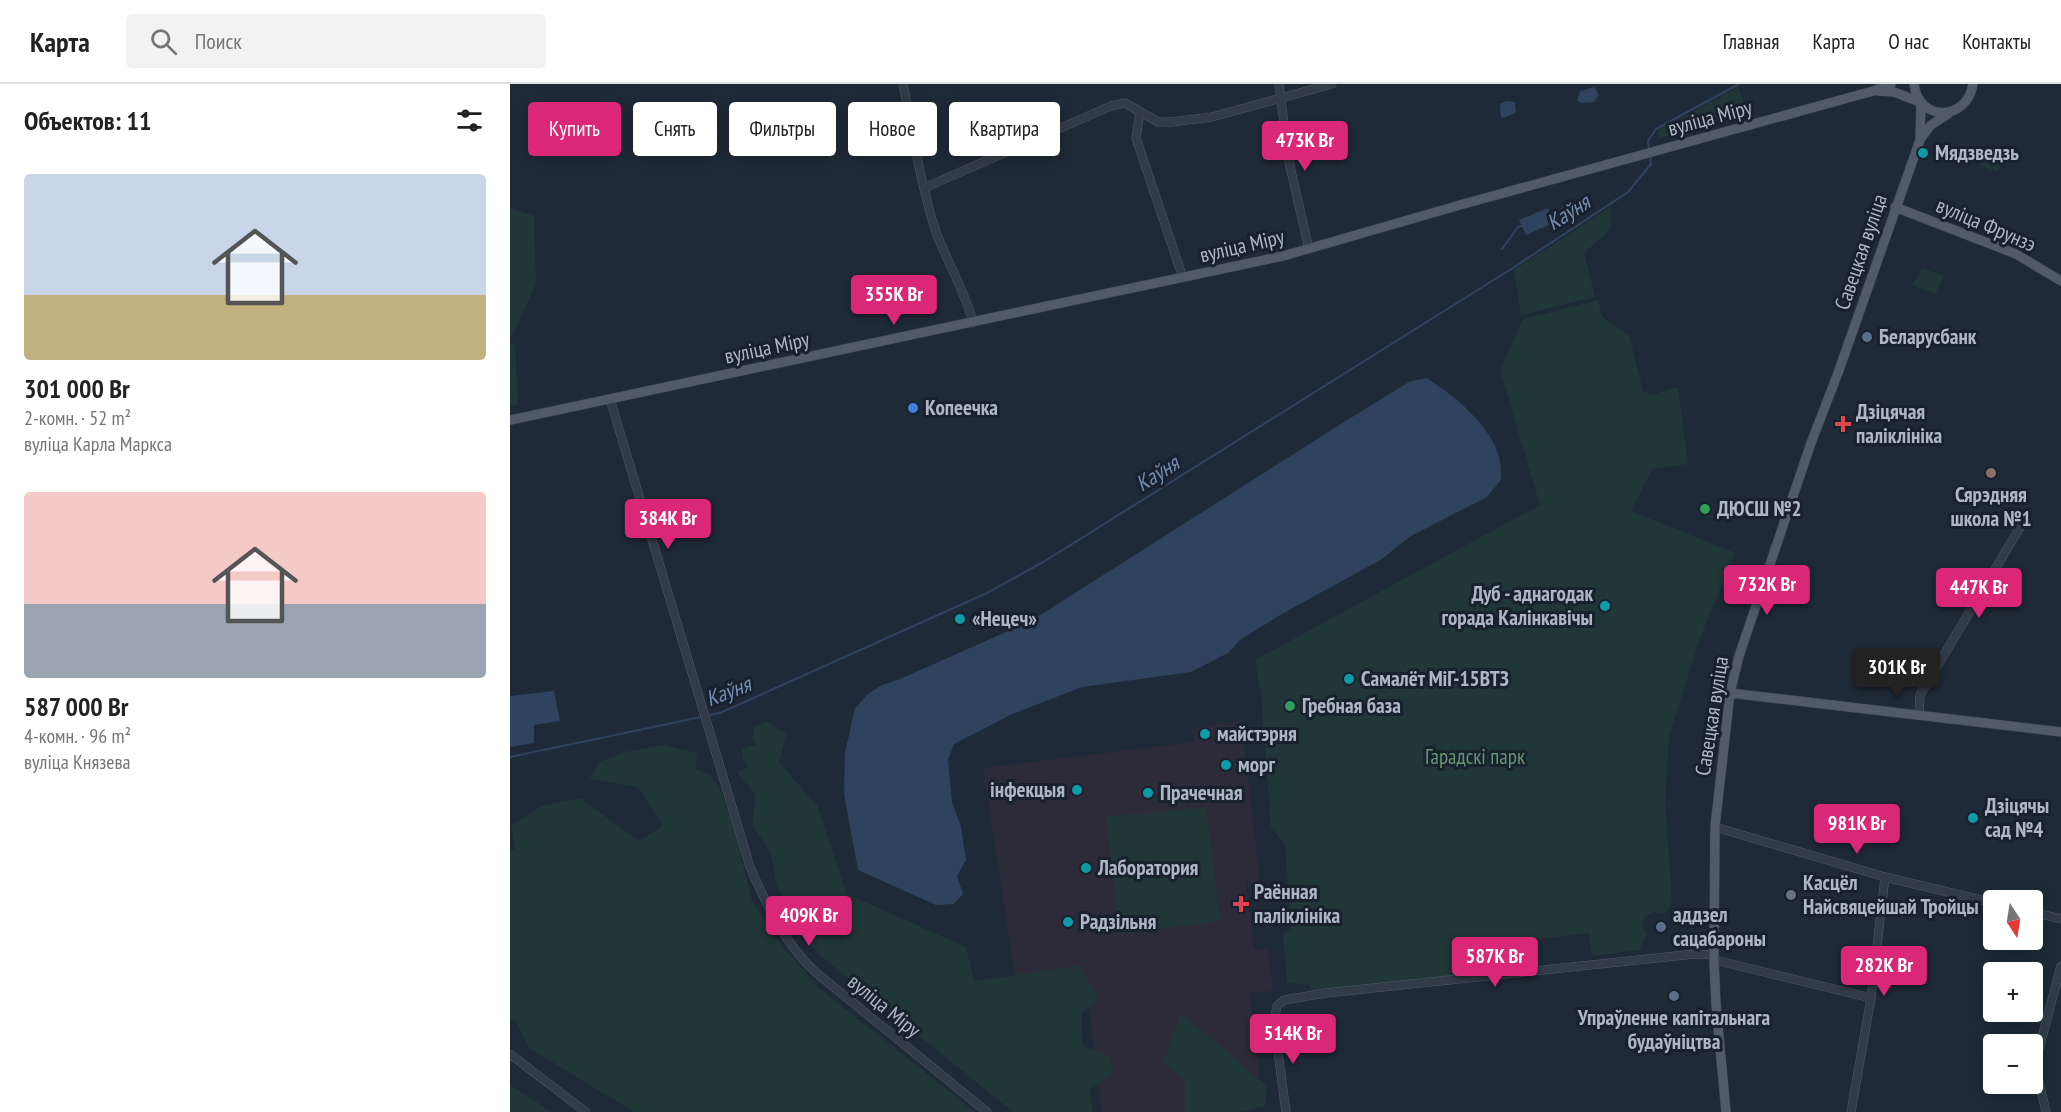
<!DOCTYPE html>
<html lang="ru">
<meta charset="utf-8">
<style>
:root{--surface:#fff;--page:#f2f2f2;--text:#222;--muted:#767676;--line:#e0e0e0;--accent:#db2777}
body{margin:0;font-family:"PT Sans Narrow",sans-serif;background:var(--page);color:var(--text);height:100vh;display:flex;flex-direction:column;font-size:22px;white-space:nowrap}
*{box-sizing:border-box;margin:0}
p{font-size:20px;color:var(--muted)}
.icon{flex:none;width:33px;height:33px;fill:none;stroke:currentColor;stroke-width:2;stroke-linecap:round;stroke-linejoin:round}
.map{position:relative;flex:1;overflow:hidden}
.sheet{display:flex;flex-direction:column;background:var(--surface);width:510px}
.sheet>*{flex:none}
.banner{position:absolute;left:18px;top:18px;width:570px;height:54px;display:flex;gap:12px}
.needle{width:39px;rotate:168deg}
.buttons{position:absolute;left:1473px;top:806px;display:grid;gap:12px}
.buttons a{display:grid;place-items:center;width:60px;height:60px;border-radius:6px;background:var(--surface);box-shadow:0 3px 15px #0003;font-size:30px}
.price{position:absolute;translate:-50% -51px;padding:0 14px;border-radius:6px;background:var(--accent);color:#fff;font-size:20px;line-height:39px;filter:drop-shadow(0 2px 3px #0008)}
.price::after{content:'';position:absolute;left:50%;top:36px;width:18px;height:14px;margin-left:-9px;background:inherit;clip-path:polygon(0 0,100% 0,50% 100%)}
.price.active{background:#222;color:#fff}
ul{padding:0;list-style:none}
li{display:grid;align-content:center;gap:12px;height:318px;padding:0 24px}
li span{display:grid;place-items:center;height:186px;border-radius:6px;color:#555}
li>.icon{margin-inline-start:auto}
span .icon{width:108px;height:108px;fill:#fffc;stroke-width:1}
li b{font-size:26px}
h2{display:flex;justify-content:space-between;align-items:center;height:72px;padding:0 24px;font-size:26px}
.pill{padding:0 21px;border-radius:6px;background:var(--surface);box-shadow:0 3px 15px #0003;font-size:21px;line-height:54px}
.pill.active{background:var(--accent);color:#fff}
header{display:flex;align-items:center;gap:36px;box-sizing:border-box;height:84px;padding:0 30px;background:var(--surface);border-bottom:2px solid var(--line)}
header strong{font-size:28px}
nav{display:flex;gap:33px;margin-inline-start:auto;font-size:21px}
.search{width:420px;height:54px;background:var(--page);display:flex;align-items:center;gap:15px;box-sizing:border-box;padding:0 21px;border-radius:6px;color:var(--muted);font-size:22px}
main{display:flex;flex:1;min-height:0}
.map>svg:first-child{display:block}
.medical{fill:#2d2b39}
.green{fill:#213639}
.water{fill:#2f435f}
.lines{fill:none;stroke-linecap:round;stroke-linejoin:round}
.stream{stroke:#2f435f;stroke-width:2}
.minor-casing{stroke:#505966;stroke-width:9}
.major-casing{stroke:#3c4552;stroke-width:10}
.minor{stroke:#323c49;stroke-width:8}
.major{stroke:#505a69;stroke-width:9}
.culture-dot{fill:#0f9aa8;stroke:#18212d;stroke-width:2}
.service-dot{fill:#5c6f8a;stroke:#18212d;stroke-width:2}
.shop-dot{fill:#3f7fe0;stroke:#18212d;stroke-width:2}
.health-dot{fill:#e0444e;stroke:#18212d;stroke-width:2}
.education-dot{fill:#8d6e63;stroke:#18212d;stroke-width:2}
.leisure-dot{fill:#2e9e5b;stroke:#18212d;stroke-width:2}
.worship-dot{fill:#6b7280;stroke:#18212d;stroke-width:2}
.labels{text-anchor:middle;stroke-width:6;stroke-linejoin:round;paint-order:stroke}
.street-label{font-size:21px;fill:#acb6c5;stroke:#18212d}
.poi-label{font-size:21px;font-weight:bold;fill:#acb6c5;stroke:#18212d;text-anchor:start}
.park-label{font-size:21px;fill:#63976f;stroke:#18212d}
.water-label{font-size:22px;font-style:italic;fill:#738db0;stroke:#18212d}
</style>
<header>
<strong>Карта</strong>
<div class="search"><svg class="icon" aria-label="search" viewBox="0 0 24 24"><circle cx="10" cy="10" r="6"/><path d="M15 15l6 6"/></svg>Поиск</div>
<nav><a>Главная</a><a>Карта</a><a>О нас</a><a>Контакты</a></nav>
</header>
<main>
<section class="sheet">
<h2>Объектов: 11<svg class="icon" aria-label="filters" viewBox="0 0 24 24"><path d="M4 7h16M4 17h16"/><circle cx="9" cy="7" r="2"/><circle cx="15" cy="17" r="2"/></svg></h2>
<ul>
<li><span style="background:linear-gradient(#c9d6e8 65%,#c2b280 0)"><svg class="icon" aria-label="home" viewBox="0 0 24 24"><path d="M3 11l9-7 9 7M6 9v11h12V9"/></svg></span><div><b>301 000 Br</b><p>2-комн. · 52 m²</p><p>вуліца Карла Маркса</p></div></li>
<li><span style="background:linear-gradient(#f6c9c9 60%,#9aa5b1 0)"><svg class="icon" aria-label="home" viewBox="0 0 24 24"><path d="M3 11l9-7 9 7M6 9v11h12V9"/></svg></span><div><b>587 000 Br</b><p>4-комн. · 96 m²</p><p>вуліца Князева</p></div></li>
</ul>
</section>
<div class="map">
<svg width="1551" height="1028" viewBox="0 0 1551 1028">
<rect width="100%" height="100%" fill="#1f2a38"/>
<!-- medical -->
<path class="medical" d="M731 636 750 798 736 799 744 866 758 865 763 907 740 909 752 1016 687 1028H592L578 917 510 925 473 684 684 658 682 645Z"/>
<!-- green -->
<path class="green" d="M1229 3 1236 29 1149 54 1148 46Z
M1497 67 1488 88 1469 81V74Z
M1101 123V145L1074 169 1085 213 1011 231 1004 186Z
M0 124 24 132 26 200 2 252 0 251Z
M1412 184 1434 192 1425 210 1402 201Z
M1088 216 1092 233 1119 251 1133 307 1141 311 1168 303 1178 380 1142 385 1121 427 1225 469 1190 554 1159 653 1155 719 1162 816 1159 824 1154 830 1143 828 1134 834 1133 845 1137 850 1129 866 1082 872 1079 849 1018 856 1019 868 955 875 956 886 954 891 802 908 799 901 777 899 773 850 781 844 775 761 761 744 751 610 745 576 1030 421 990 286 1013 235Z
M0 259 5 261 8 320 0 322Z
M257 638 276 650 269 678 308 723 337 810 456 863 464 897 569 882 589 915 571 929 573 962 599 972 604 988 580 1006 583 1028H503L311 872 284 842 267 802 260 767 242 741 246 711 227 689 238 682 233 674 232 665 246 661 242 654 245 642Z
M154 661 187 669 186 686 199 690 211 707 225 748 242 817 273 863 309 904 465 1028H124L19 964 6 937 0 935V767L5 765 1 742 32 722 70 714 129 757 153 742 128 703 80 695 89 678 115 668Z
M696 723 710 837 610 850 596 733Z
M671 929 757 1002 755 1022 728 1028H675V996L653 978Z
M0 1001 42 1028H0Z"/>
<!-- water -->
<path class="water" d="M1084 3 1089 11 1084 18 1071 19 1067 16 1070 7Z
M997 17 1005 18 1006 28 994 34 991 33 990 20Z
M1038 124 1045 138 1016 151 1009 136Z
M916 294C943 310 981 342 989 373 991 380 991 389 991 396L977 413 899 453 872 475 770 531 730 556 718 569 681 588 572 603 502 630 444 660 438 676 442 718 451 743 456 776 447 792 453 810 443 820 426 821 348 786 334 710 335 669 345 624 358 610 372 601 390 595 521 537 834 338 899 298Z
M44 607 50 637 24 641V659L0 663V612Z"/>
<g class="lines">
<!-- stream -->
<path class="stream" d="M1139 66 1138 57 1146 45 1229 0
M1041 130 1057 123H1069
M992 165 1008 143 1014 141
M0 673 210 629 477 509 535 477 1006 182 1118 108 1141 80 1140 71"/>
<!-- minor casing -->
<g class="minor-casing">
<path id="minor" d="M393 0C403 48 410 98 425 145 436 177 455 206 463 239
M769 0 779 78 799 165
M630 29 626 54 673 194
M414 104 601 22 615 19 648 38H661L702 33 822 0
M100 315 240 783C257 822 274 858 304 887L477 1028
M1409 631 1410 611 1515 435
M1205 743 1375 793 1484 819
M1522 828 1551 835
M1204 876 1361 914
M0 970 76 1028
M776 1028 764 938 766 927 767 922 774 916 816 909 1185 870 1204 871
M1341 1028 1361 914 1375 793
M1536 1028 1525 980 1551 882"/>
</g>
<!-- major casing -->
<g class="major-casing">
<path id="major" d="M1404 0C1408 38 1457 38 1463 0
M1368 7 1384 8 1410 18
M1411 54 1421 41 1438 30
M1385 123 1506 170 1551 197
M0 336 773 172 950 121 1363 7 1381 0
M1220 609 1551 648
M1216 1028 1206 920 1204 876 1205 743 1220 609 1229 572 1301 359 1328 289 1410 56 1411 20"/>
</g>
<!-- minor -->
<use href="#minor" class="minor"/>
<!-- major -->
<use href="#major" class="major"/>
</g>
<!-- markers -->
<g class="culture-dot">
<circle cx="1413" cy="69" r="6"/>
<circle cx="1095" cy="522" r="6"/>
<circle cx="450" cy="535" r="6"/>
<circle cx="839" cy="595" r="6"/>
<circle cx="695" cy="650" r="6"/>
<circle cx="716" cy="681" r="6"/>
<circle cx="567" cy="706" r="6"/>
<circle cx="638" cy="709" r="6"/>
<circle cx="1463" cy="734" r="6"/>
<circle cx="576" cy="784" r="6"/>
<circle cx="558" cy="838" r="6"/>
</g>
<g class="service-dot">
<circle cx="1357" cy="253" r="6"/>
<circle cx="1151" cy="843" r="6"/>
<circle cx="1164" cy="912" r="6"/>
</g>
<circle class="shop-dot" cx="403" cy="324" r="6"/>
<g class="health-dot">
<path d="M1330 331h6v6h6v6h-6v6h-6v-6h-6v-6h6z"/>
<path d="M728 811h6v6h6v6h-6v6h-6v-6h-6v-6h6z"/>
</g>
<circle class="education-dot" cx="1481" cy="389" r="6"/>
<g class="leisure-dot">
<circle cx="1195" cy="425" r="6"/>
<circle cx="780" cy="622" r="6"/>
</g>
<circle class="worship-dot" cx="1281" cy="811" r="6"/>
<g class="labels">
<!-- street labels -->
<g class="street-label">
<text transform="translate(1200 34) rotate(-15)" y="7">вуліца Міру</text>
<text transform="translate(1476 141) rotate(23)" y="7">вуліца Фрунзэ</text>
<text transform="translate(732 162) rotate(-13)" y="7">вуліца Міру</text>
<text transform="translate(1351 168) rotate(-71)" y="7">Савецкая вуліца</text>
<text transform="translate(257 264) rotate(-12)" y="7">вуліца Міру</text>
<text transform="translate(1202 632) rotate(-81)" y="7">Савецкая вуліца</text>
<text transform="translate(374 922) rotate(39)" y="7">вуліца Міру</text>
</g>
<!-- poi labels -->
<g class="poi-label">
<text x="1425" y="76">Мядзведзь</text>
<text x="1369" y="260">Беларусбанк</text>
<text x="415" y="331">Копеечка</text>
<text x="1346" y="335">Дзіцячая<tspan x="1346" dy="24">паліклініка</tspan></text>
<text x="1481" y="418" text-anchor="middle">Сярэдняя<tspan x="1481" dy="24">школа №1</tspan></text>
<text x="1207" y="432">ДЮСШ №2</text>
<text x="1083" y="517" text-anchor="end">Дуб - аднагодак<tspan x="1083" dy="24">горада Калінкавічы</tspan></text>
<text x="462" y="542">«Нецеч»</text>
<text x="851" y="602">Самалёт МіГ-15ВТЗ</text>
<text x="792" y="629">Гребная база</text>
<text x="707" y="657">майстэрня</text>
<text x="728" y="688">морг</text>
<text x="555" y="713" text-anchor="end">інфекцыя</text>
<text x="650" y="716">Прачечная</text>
<text x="1475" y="729">Дзіцячы<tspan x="1475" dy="24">сад №4</tspan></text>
<text x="588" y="791">Лаборатория</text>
<text x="1293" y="806">Касцёл<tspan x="1293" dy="24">Найсвяцейшай Тройцы</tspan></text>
<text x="744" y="815">Раённая<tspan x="744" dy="24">паліклініка</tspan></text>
<text x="1163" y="838">аддзел<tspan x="1163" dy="24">сацабароны</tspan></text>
<text x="570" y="845">Радзільня</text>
<text x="1164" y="941" text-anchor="middle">Упраўленне капітальнага<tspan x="1164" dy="24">будаўніцтва</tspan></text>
</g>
<!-- park labels -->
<g class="park-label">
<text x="965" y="680">Гарадскі парк</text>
</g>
<!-- water labels -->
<g class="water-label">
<text transform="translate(1058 128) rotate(-32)" y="8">Каўня</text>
<text transform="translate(647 389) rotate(-32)" y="8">Каўня</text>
<text transform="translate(218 607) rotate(-21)" y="8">Каўня</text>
</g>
</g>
</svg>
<div class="buttons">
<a><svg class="needle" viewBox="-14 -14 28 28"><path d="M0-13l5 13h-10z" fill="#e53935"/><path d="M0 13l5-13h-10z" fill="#767676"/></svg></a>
<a>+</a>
<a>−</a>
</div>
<b class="price" style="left:795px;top:88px">473K Br</b>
<b class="price" style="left:384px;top:242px">355K Br</b>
<b class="price" style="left:158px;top:466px">384K Br</b>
<b class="price" style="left:1257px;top:532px">732K Br</b>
<b class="price" style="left:1469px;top:535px">447K Br</b>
<b class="price active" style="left:1387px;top:615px">301K Br</b>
<b class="price" style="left:1347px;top:771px">981K Br</b>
<b class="price" style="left:299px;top:863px">409K Br</b>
<b class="price" style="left:985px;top:904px">587K Br</b>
<b class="price" style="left:1374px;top:913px">282K Br</b>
<b class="price" style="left:783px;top:981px">514K Br</b>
<div class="banner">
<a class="pill active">Купить</a>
<a class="pill">Снять</a>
<a class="pill">Фильтры</a>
<a class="pill">Новое</a>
<a class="pill">Квартира</a>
</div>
</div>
</main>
